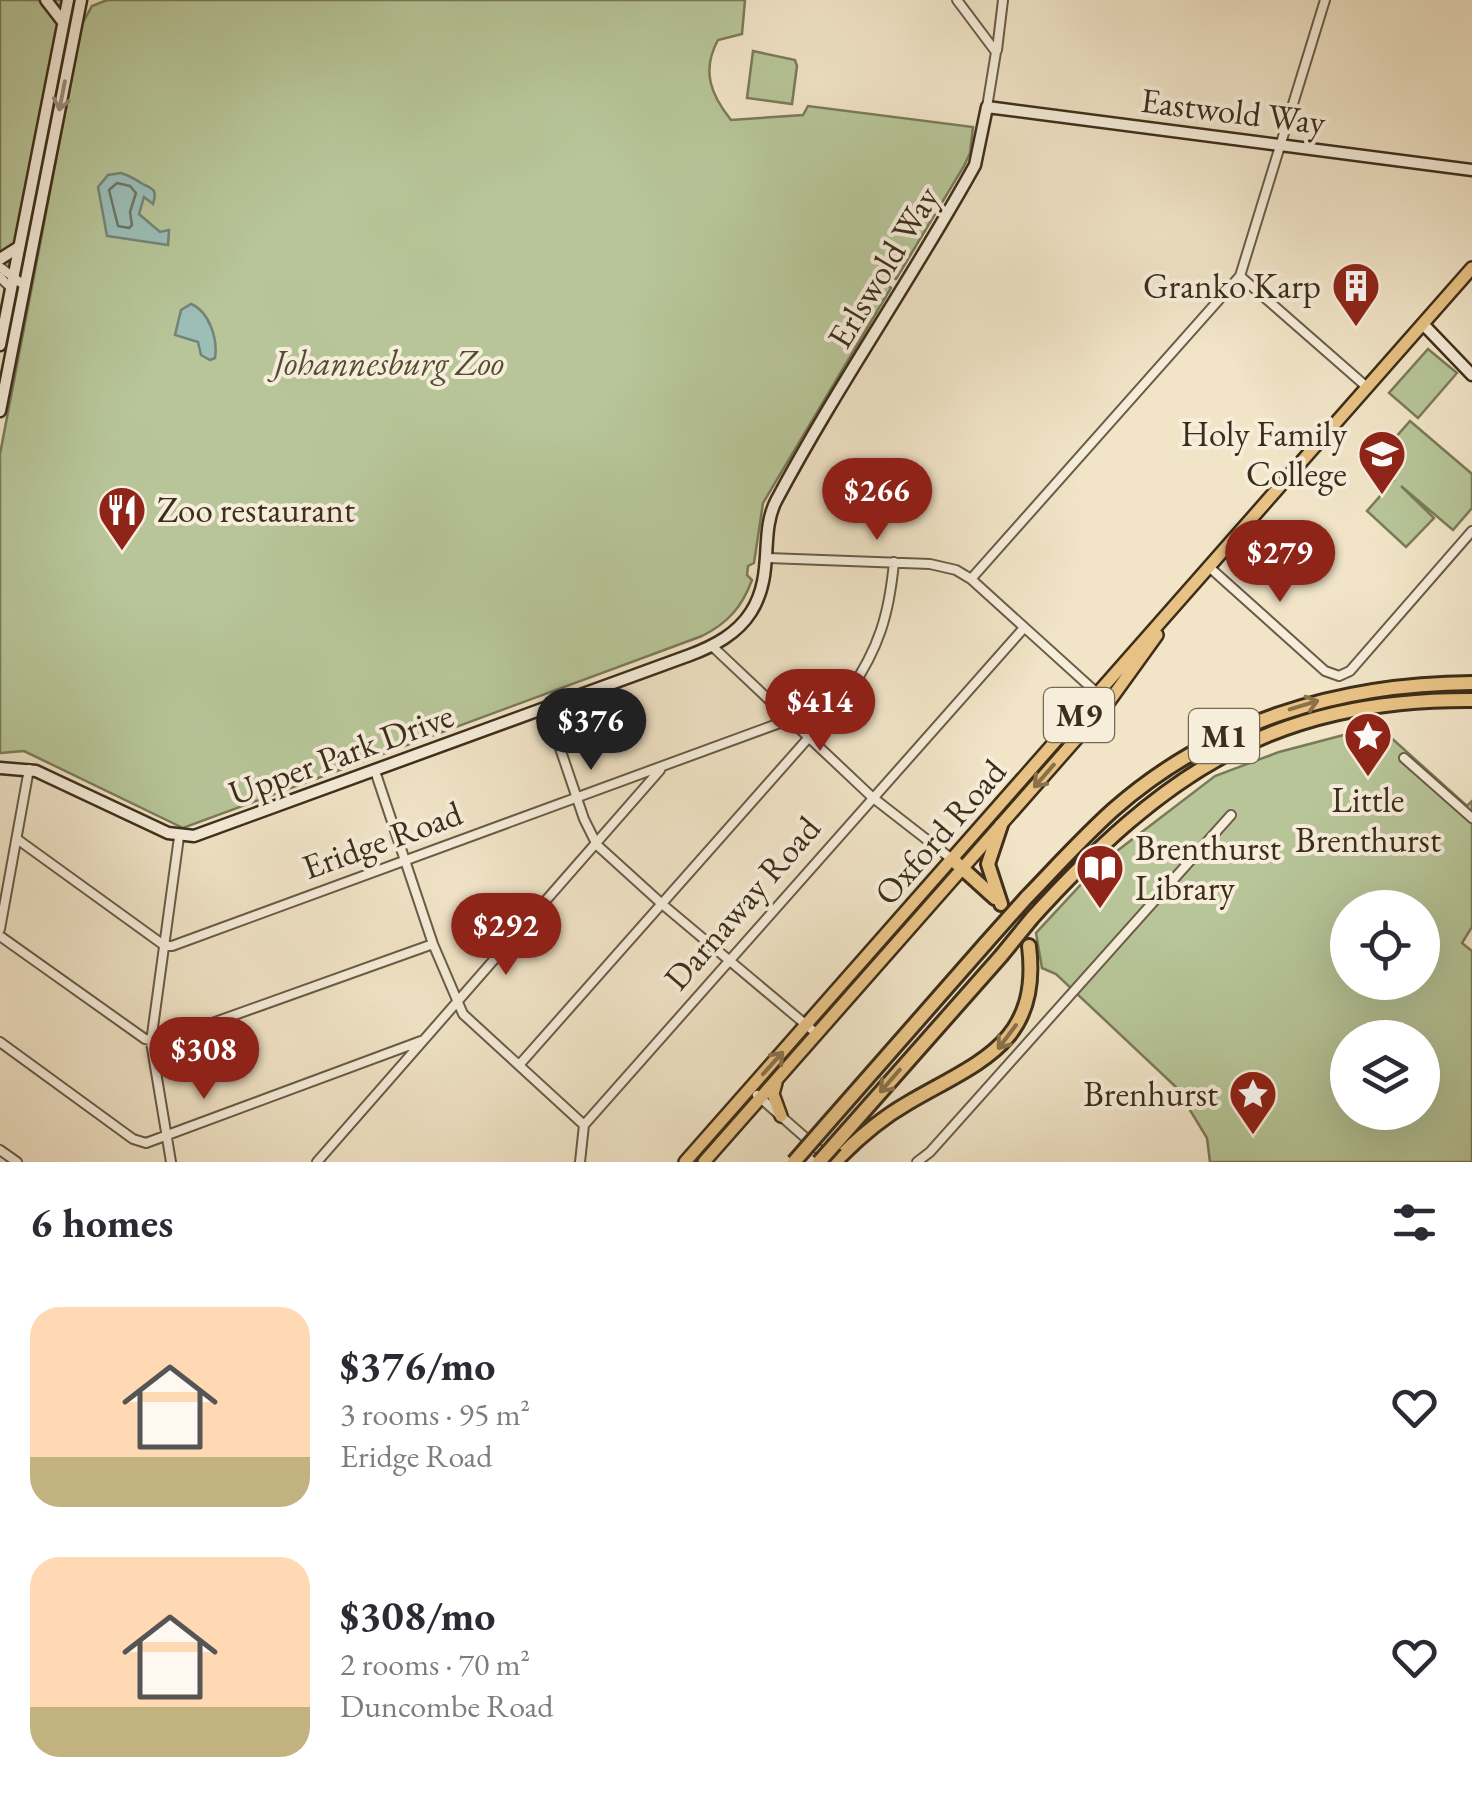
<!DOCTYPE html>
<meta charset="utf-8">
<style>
:root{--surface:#fff;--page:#f7f7f7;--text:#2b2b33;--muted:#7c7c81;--accent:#8f2418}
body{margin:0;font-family:"EB Garamond",serif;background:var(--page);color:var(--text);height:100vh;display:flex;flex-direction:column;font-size:38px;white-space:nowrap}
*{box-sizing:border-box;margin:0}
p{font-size:32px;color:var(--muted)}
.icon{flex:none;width:55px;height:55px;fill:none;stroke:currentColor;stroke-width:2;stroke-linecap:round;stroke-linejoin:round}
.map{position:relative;height:1162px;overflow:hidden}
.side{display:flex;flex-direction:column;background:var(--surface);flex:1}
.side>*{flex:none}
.controls{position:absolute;left:1330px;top:890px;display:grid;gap:20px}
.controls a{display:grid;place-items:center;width:110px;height:110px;border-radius:50%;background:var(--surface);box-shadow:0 10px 40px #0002;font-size:50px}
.price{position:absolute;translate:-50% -85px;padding:0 22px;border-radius:35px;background:var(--accent);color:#fff;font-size:32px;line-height:65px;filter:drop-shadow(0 2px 5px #0008)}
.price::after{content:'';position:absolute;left:50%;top:60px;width:30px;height:22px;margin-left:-15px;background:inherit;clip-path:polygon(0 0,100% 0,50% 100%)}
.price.selected{background:#222;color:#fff}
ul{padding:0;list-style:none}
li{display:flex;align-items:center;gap:30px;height:250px;padding:0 30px}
li span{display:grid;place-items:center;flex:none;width:280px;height:200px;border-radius:30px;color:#555}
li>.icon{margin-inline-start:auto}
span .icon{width:120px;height:120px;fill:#fffc;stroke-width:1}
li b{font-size:42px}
h2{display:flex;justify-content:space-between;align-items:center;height:120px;padding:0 30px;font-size:42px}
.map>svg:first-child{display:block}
.green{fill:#b7c598;stroke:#7a7a59;stroke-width:2.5;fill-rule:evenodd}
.water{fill:#9bbeb7;stroke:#758478;stroke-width:2.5}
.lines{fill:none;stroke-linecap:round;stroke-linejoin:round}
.shore{stroke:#6c7668;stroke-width:2.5}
.street-casing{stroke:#6a5c45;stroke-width:12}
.secondary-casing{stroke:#3d2e1a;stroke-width:15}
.primary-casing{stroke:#3d2e1a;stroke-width:16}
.highway-casing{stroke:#3d2e1a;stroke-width:18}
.street{stroke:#f6eddb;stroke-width:8}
.secondary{stroke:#f6eddb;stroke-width:10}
.primary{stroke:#e8c284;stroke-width:11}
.highway{stroke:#e8c284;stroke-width:12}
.highway-bridge-casing{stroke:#3d2e1a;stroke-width:18;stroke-linecap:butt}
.highway-bridge{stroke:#e8c284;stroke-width:12}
.oneway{stroke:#9a8e7a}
.oneway2{stroke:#8a714a}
.labels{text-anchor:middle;stroke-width:8;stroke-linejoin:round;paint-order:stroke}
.shield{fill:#f6eddb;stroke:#746754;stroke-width:2.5}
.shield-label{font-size:32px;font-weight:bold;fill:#3d2e1a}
.street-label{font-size:35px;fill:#3d2e1a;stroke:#f6eddb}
.poi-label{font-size:35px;fill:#3d2e1a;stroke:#f6eddb;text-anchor:end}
.park-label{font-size:35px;font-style:italic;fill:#554c33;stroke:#f6eddb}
</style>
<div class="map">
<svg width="1472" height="1162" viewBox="0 0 1472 1162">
<rect width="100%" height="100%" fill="#f1e4c7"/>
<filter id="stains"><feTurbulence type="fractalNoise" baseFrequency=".002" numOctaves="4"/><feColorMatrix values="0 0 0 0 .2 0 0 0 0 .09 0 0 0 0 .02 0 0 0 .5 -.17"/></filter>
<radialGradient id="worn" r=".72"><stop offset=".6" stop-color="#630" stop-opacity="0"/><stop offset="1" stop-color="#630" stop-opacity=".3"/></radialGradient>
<!-- green -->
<path class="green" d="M0 0H63L11 275 0 263Z
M107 0H745L742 34 718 40C701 71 711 95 731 120L803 115 808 106 973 127 970 153 964 166 896 279H892L888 285 891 288 763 503 754 563 748 566 747 575 752 580C742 607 728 623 702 636L183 828 24 751 0 753V454L82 24 92 6Z
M753 51 795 60 797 66 792 104 747 98Z
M1428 349 1457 373 1418 418 1389 393Z
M1410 421 1472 474V508L1453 530 1401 486 1434 518 1406 547 1367 511 1394 480 1374 462Z
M1378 726 1467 806 1472 801V927L1462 943 1472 951V1162H1210L1207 1138 1176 1087 1056 974 1042 968 1036 933 1100 864 1215 776 1279 752ZM1348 908H1422V982H1348ZM1348 1038H1422V1112H1348Z"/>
<!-- water -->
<path class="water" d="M121 173C131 176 133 178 141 183 152 189 158 188 153 204L144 197 139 214 160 232 169 230 168 245 107 236 98 187 108 175Z
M191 304C209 311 218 339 215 358L210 360 201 355 198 342 175 335 181 310Z"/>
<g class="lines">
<!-- shore -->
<path class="shore" d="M117 183 130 186 136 193 130 212 132 225 129 228 118 226 109 190Z"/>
<!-- street casing -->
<g class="street-casing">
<path id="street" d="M957 0 996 52 987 107
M997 50 1003 0
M0 267 25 286
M1240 276 1368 388
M0 277 11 288
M768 558 930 564 956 570 971 579 1108 703
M1208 566 1325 671 1339 676 1350 671 1472 531
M971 579 1240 276 1325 0
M712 646 872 797 953 860
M546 707 584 819 597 845 662 904 817 1034
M1404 758 1472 818
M375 771 433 944 463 1014 584 1125
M17 839 165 946H172L788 720
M0 929 29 769
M0 936 145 1039 159 1042 433 944
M0 1042 133 1139 146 1143 421 1041
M520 1064 849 692C879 648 889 615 894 562
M757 1095 825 1155
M584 1125 1023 629
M0 1150 17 1162
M171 1162 151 1042 179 837
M317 1162 660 770
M580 1162 584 1125
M917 1162 930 1152 1231 815"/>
</g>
<!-- secondary casing -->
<g class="secondary-casing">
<path id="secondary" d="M46 0 63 22
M0 259 19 247
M1423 324 1472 375
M0 345 68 0
M0 411 81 0
M0 768 36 771 168 833 194 836 690 655C714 646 737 634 751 612 775 574 759 534 776 501 837 386 912 279 975 165L987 107 1472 170"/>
</g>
<!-- primary casing -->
<g class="primary-casing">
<path id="primary" d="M776 1083 773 1094 781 1116
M685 1162 1472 268
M704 1162 1108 703 1157 635"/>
</g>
<!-- highway casing -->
<g class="highway-casing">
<path id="highway" d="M1001 825 988 864 1001 904
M953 860 995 898
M1027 897C1055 868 1083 837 1113 810 1214 721 1340 684 1472 683
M1032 918C1163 774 1271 699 1472 700
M828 1123 986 943
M835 1144 1001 956
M835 1162C857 1139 880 1119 908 1103 978 1062 1041 1044 1029 946"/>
</g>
<!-- street -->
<use href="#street" class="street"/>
<!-- secondary -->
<use href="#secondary" class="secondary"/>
<!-- primary -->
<use href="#primary" class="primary"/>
<!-- highway -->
<use href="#highway" class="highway"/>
<!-- highway-bridge casing -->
<g class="highway-bridge-casing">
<path id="highway-bridge" d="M986 943 1027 897
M1001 956 1032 918
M794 1162 828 1123
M819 1162 835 1144"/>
</g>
<!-- highway-bridge -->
<use href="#highway-bridge" class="highway-bridge"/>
</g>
<!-- one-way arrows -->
<defs><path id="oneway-shaft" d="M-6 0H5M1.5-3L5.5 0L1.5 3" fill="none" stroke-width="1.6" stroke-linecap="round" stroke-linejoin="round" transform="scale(2.5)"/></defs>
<use class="oneway" href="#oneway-shaft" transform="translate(62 96) rotate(101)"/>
<g class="oneway2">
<use href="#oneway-shaft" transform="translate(1304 705) rotate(-17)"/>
<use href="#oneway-shaft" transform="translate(1044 776) rotate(131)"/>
<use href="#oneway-shaft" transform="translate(1007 1037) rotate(127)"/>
<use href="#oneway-shaft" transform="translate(773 1063) rotate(-48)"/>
<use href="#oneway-shaft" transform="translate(890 1081) rotate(131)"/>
</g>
<!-- icons -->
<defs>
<g id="building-pin" transform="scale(2.5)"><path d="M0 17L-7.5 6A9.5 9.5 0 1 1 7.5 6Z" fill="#8f2418" stroke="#f6eddb"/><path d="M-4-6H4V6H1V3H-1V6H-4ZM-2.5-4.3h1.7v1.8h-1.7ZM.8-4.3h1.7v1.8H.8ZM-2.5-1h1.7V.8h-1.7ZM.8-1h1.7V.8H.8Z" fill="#fff"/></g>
<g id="school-pin" transform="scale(2.5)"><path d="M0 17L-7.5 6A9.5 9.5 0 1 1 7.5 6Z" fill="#8f2418" stroke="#f6eddb"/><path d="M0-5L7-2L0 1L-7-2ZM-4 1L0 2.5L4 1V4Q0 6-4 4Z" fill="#fff"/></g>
<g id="restaurant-pin" transform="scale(2.5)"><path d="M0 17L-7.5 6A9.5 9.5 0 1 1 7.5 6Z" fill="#8f2418" stroke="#f6eddb"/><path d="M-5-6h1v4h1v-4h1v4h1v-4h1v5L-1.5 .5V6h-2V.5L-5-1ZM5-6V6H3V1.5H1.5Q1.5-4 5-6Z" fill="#fff"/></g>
<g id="sight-pin" transform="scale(2.5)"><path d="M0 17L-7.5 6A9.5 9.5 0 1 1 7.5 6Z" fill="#8f2418" stroke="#f6eddb"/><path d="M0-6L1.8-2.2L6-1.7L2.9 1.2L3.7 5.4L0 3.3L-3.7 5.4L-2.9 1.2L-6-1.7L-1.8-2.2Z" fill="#fff"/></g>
<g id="library-pin" transform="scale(2.5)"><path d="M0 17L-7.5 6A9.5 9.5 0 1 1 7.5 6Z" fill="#8f2418" stroke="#f6eddb"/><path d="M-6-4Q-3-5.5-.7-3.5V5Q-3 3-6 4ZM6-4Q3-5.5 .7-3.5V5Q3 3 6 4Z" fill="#fff"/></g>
</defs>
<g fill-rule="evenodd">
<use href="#building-pin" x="1356" y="286"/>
<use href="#school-pin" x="1382" y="454"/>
<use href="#restaurant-pin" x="122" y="510"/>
<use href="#sight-pin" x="1368" y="736"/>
<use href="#library-pin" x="1100" y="868"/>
<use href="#sight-pin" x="1253" y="1094"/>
</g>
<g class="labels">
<!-- shield labels -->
<g class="shield">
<rect x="1044" y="688" width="70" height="54" rx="8"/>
<rect x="1189" y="709" width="70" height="54" rx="8"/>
</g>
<g class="shield-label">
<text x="1079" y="726">M9</text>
<text x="1224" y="747">M1</text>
</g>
<!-- street labels -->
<g class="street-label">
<text transform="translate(1233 111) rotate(7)" y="12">Eastwold Way</text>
<text transform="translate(883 267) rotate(-59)" y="12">Erlswold Way</text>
<text transform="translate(341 754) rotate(-20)" y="12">Upper Park Drive</text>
<text transform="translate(940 832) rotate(-49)" y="12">Oxford Road</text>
<text transform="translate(382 840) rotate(-20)" y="12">Eridge Road</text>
<text transform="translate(742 903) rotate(-49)" y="12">Darnaway Road</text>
</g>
<!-- poi labels -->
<g class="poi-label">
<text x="1321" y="298">Granko Karp</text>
<text x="1347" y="446">Holy Family<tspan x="1347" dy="40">College</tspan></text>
<text x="157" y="522" text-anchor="start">Zoo restaurant</text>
<text x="1368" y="812" text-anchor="middle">Little<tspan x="1368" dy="40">Brenthurst</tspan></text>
<text x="1135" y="860" text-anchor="start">Brenthurst<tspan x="1135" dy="40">Library</tspan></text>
<text x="1218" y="1106">Brenhurst</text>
</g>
<!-- park labels -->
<g class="park-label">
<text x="389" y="375">Johannesburg Zoo</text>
</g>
</g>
<rect width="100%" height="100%" filter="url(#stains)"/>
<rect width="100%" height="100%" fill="url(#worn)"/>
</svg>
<div class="controls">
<a><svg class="icon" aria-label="locate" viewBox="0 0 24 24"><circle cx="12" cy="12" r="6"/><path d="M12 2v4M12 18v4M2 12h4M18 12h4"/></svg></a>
<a><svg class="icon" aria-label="layers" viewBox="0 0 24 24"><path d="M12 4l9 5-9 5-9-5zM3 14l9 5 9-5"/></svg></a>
</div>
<b class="price" style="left:877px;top:543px">$266</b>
<b class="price" style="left:1280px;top:605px">$279</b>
<b class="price" style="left:820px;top:754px">$414</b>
<b class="price selected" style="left:591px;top:773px">$376</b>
<b class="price" style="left:506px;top:978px">$292</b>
<b class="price" style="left:204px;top:1102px">$308</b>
</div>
<section class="side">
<h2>6 homes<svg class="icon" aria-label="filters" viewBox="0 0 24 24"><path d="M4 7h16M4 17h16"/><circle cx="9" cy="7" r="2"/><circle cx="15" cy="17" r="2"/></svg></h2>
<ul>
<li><span style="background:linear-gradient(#ffd9b3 75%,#c2b280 0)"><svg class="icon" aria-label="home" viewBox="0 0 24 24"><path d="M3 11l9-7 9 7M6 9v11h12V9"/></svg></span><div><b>$376/mo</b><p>3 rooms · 95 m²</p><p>Eridge Road</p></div><svg class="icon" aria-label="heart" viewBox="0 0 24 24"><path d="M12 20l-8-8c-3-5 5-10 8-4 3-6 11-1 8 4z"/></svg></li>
<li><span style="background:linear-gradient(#ffd9b3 75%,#c2b280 0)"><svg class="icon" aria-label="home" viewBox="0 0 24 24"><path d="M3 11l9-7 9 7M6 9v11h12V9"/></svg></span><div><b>$308/mo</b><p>2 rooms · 70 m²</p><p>Duncombe Road</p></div><svg class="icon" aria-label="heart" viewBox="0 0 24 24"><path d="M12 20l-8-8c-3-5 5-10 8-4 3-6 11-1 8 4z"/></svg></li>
</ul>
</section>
